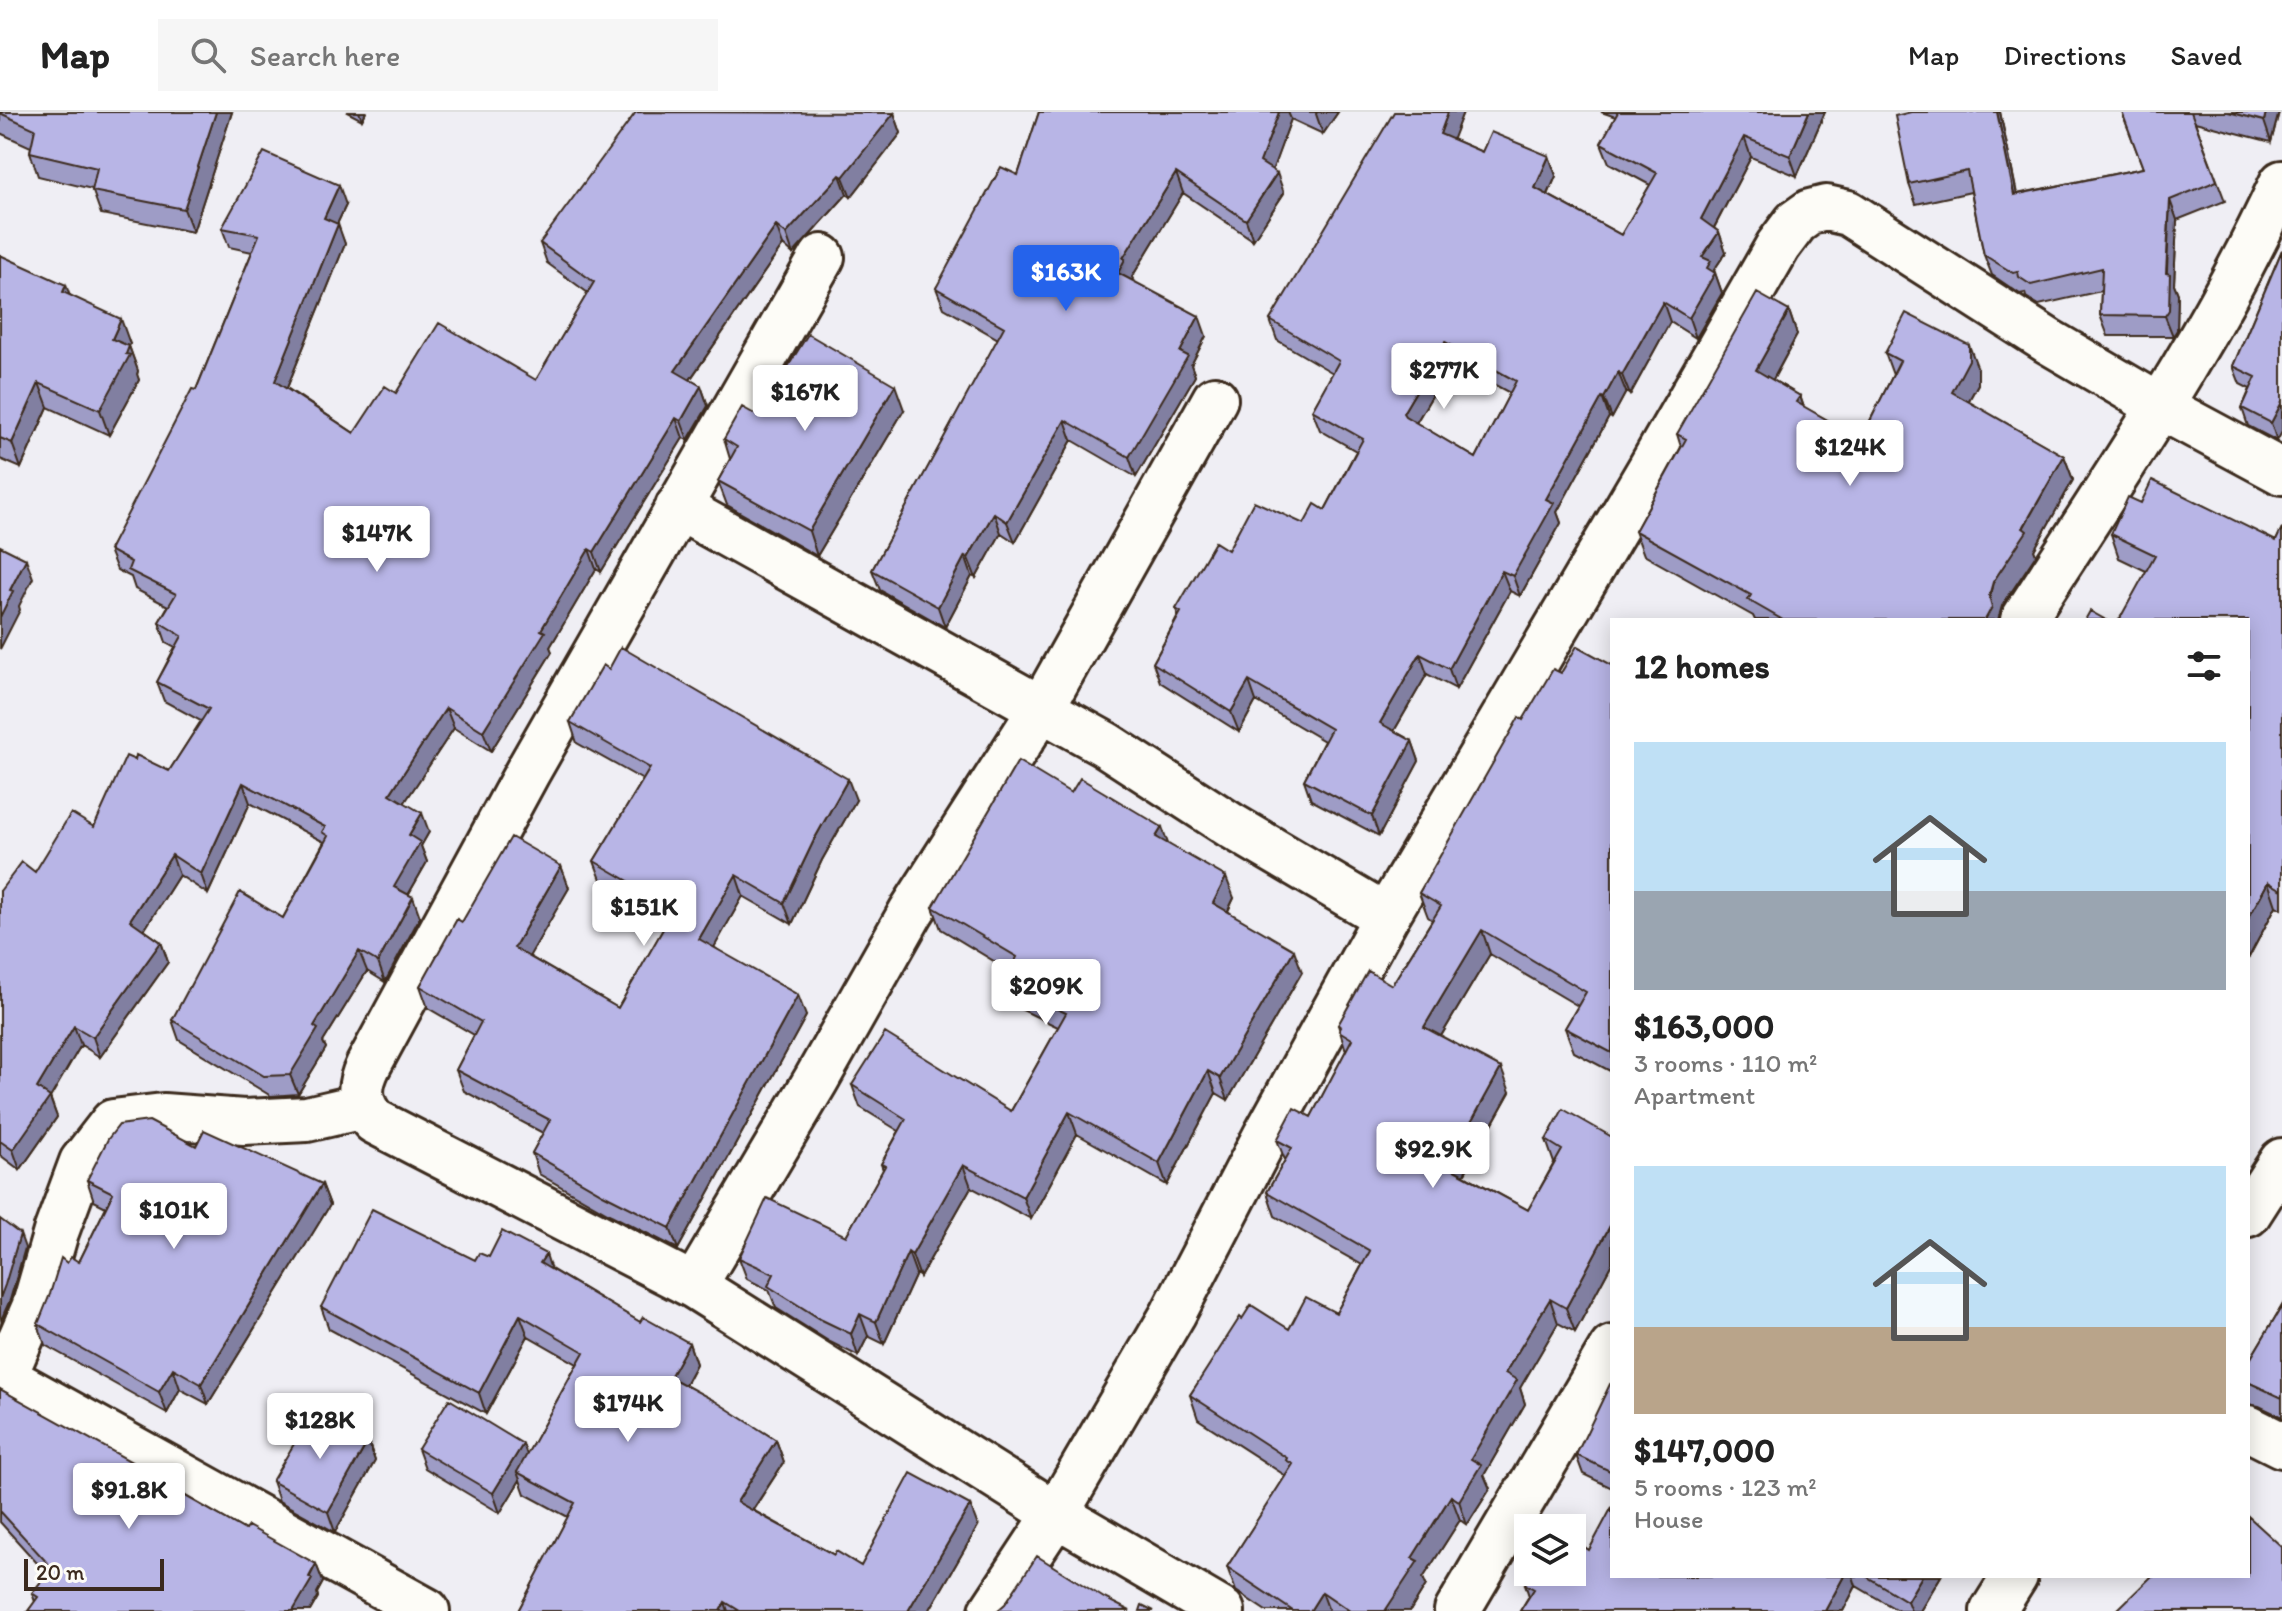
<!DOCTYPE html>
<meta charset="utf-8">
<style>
:root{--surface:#fff;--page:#f6f6f6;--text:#222;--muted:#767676;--line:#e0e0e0;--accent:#2563eb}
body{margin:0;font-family:Itim,sans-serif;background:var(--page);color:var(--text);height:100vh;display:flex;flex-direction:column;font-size:30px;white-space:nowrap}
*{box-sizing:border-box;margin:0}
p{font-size:26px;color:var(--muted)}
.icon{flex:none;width:44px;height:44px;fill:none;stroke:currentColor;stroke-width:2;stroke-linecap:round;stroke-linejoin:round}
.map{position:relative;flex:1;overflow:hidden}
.details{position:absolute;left:1610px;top:506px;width:640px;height:960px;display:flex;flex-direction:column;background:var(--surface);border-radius:0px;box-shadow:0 4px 20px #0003}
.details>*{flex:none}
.controls{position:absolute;left:1514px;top:1402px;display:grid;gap:16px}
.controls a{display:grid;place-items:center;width:72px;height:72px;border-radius:0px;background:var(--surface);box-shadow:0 4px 20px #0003;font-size:40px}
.scale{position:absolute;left:24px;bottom:20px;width:140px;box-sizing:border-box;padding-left:8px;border:4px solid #3b2a1e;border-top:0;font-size:22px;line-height:28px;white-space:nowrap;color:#3b2a1e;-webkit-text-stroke:6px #fdfcf7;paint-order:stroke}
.price{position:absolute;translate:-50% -68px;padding:0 18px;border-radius:8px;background:#fff;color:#222;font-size:26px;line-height:52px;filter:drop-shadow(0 2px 4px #0008)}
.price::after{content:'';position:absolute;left:50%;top:48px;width:24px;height:18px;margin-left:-12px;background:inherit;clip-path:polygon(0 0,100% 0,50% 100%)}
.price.active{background:var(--accent);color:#fff}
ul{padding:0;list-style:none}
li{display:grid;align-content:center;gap:16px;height:424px;padding:0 24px}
li span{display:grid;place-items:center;height:248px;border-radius:0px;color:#555}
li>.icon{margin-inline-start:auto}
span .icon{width:144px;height:144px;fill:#fffc;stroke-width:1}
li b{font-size:34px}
h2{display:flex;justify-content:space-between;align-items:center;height:96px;padding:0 24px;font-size:34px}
header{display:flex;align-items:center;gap:48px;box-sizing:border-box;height:112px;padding:0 40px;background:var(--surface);border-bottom:2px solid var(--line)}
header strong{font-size:38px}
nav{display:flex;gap:44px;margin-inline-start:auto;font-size:28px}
.search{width:560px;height:72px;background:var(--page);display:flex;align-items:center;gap:20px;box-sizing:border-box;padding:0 28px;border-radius:0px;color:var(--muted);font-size:30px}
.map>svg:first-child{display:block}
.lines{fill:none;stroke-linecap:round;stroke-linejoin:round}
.minor-casing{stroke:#3b2a1e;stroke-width:50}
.minor{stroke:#fdfcf7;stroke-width:44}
.wall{fill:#9e9cc6;stroke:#3b2a1e;stroke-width:2;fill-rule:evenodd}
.shaded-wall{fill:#817fa1;stroke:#3b2a1e;stroke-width:2}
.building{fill:#b8b5e6;stroke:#3b2a1e;stroke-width:2;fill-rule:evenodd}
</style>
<header>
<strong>Map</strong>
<div class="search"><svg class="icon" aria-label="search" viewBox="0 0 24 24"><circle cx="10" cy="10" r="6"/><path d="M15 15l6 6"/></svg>Search here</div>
<nav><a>Map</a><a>Directions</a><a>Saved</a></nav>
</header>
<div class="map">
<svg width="2282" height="1499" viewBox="0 0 2282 1499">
<rect width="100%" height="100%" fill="#efeef4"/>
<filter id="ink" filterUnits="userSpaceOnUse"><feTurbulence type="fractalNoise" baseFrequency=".0125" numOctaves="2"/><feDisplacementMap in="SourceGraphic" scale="16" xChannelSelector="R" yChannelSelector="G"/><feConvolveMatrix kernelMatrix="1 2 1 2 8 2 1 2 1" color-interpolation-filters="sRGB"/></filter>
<g filter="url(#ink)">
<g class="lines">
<!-- minor casing -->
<g class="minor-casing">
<path id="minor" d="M822 145 528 659 368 954C358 975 358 991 374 1009L694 1174 1056 1402 1222 1499
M678 395 1105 632 1230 713 1386 805
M2023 508C2114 366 2211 226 2282 71
M2248 1102 2282 1049
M694 1174 816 968 911 800 1041 597 1215 287
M0 1263 427 1499
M4 1265 34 1196 56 1120 82 1050 113 1010 163 1004 244 1010 307 1007 363 994
M2248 1316 2282 1333
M992 1499 1056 1402 1173 1202 1266 1023 1386 805 1650 357 1778 134 1796 110 1810 100 1826 96 1848 101 2048 229 2161 295 2282 360
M1457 1499 1612 1236
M1993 1499 2015 1464"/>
</g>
<!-- minor -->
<use href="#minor" class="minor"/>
</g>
<!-- wall -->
<path class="wall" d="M0 0H232L193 120 101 102 92 77 38 64 30 40 31 35 0 21Z
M347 0H366L362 8Z
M1039 0H1338L1323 22 1291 7 1272 58 1284 81 1253 128 1183 81 1132 165V169L1206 224 1191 253 1195 264 1136 365 1072 328 1015 430 1001 421 976 466 972 464 945 515 880 478 872 458 998 227 944 196 936 176 1018 63Z
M1463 0 1452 27 1482 40 1549 44 1556 64 1548 83 1621 123 1650 73 1609 51 1601 31 1616 5 1601 0H1825L1797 64 1751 45 1714 116 1719 120 1726 140 1714 158 1722 181 1696 226 1670 210 1630 283 1626 280 1612 306 1609 305 1557 400 1561 411 1520 484 1510 479 1456 577 1427 562 1394 619 1412 629 1419 649 1379 724 1311 688 1304 668 1324 629 1256 589 1239 620 1160 570 1153 551 1178 504 1176 497 1228 438 1304 412 1325 398 1356 339 1320 318 1312 298 1333 261 1277 228 1270 208ZM1452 250 1510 281 1476 346 1416 311Z
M1911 0H2000L2017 82 2143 56 2122 0H2279L2271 30 2195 10 2225 89 2177 108 2174 172 2178 182 2177 218 2173 224H2108L2100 203 2101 179 2039 193 2026 185 2025 181 2020 182 1992 163 1984 143 1971 80 1916 92 1909 72Z
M894 1 901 21 851 85 847 82 793 142 783 133 690 268 701 274 708 294 688 328 683 326 601 460 596 457 550 535 552 540 491 639 454 616 404 691 429 720 421 734 427 750 408 783 420 805 385 870 367 859 323 930 326 936 298 982 271 984 179 928 172 908 283 806 324 730 250 691 208 782 179 763 144 818 161 830 168 850 100 945 81 933 50 985 57 1005 20 1058 0 1043V779L35 760 94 715 135 648 169 659 201 609 164 589 157 570 175 535 166 530 159 510 168 494 135 477 131 465 117 458 109 438 196 278 252 140 229 135 222 116 346 93 337 112 345 132 287 276 354 321 396 281 536 268 588 181 547 151 540 131Z
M2282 138 2277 329 2248 314 2242 296 2250 277 2240 272 2233 254Z
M0 143 70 183 130 232 129 234 138 259 137 263 139 268 109 323 48 295 21 356 0 347Z
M1789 199 1797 223 1773 268 1800 284 1804 295 1861 327 1893 263 1885 241 1978 257V272L1968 290 2064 344 2073 368 2034 438 2036 443 2002 494 1998 508H1755L1753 504 1644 443 1635 419 1681 335 1677 322Z
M904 298 817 444 727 393 718 369 730 347 724 327 758 304Z
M2141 391 2276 429 2282 416V797L2276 794 2248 847V508L2119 446 2111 422Z
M1612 553V960L1574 940 1565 916 1578 894 1490 842 1441 924 1510 980 1464 1063 1528 1098 1554 1051 1546 1028 1612 1025V1151L1575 1220 1558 1211 1520 1276 1525 1292 1484 1363 1490 1377 1467 1413 1460 1408 1423 1466 1426 1473 1410 1499H1266L1236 1479 1227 1455 1286 1364 1198 1307 1190 1283 1242 1207 1289 1217 1336 1201 1362 1153 1275 1104 1267 1080 1285 1048 1277 1028 1311 1005 1346 939 1338 913 1392 873 1432 808 1428 805 1419 781 1523 608 1561 561Z
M570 610 856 688 822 748 792 812 743 784 714 835 806 904 678 1137 611 1103 539 1062 532 1041 543 1021 464 979 456 958 474 923 428 896 420 874 462 810 561 754 569 776 529 844 618 896 668 809 602 770 594 749 643 668 577 631Z
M1071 681 1167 731 1234 786 1228 799 1302 860 1228 988 1216 981 1167 1073 1077 1022 1031 1107 971 1075 920 1165 916 1162 884 1232 868 1224 858 1244 830 1230 776 1196 769 1178 747 1167 739 1146 846 1124 883 1058 881 1052 899 1019 860 995 852 973 1011 999 1058 915 1012 893 1004 872 1010 859 941 817 933 795Z
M196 1034 322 1072 330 1093 208 1292 180 1277 167 1301 45 1233 38 1212 67 1151 79 1150 106 1095 94 1089 87 1068Z
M489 1145 551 1157 640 1210 689 1231 696 1252 685 1273 776 1328 784 1350 753 1398 834 1443 861 1454 978 1414 929 1499H518L568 1405 525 1382 520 1368 500 1401 425 1356 418 1337 527 1343 577 1252 528 1224 486 1302 329 1217 321 1195 475 1148Z
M2282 1194V1305L2259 1294 2248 1292V1251Z
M1612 1273V1376L1583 1362 1576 1343Z
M0 1277 245 1418 316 1452 323 1470 317 1481 318 1485 310 1499H28L35 1490 32 1481 47 1462 0 1410Z
M368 1329 375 1349 335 1420 279 1389 272 1369Z
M1589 1438 1612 1464H1941L1920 1499H1899L1856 1474 1843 1499H1520L1529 1484 1525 1472 1572 1460Z"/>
<!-- shaded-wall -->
<path class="shaded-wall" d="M216 0H232L193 120 184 97Z
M359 0H366L362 8Z
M1279 0H1288L1291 7 1268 70 1260 50Z
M1317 0H1338L1323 22 1316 2Z
M1448 0H1463L1447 42 1440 22Z
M1809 0H1825L1797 64 1790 44Z
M1997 0H2000L2021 103 2014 83Z
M2266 0H2279L2271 30 2264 9Z
M894 1 901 21 851 85 843 65Z
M1744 25 1751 45 1708 127 1701 107Z
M1549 44 1556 64 1542 96 1535 76Z
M1176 61 1183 81 1132 165 1133 167 1125 181 1118 161 1123 146Z
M1277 61 1284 81 1253 128 1246 108Z
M840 63 847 82 793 142 786 122Z
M339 73 346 93 331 125 324 106Z
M2170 88 2177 108 2174 172 2178 182 2177 218 2173 224 2165 204Z
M338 112 345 132 282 288 275 269Z
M776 114 783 133 682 279 675 259Z
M1719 120 1726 140 1714 158 1722 181 1696 226 1689 206 1702 145Z
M66 173 75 198 63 180Z
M1663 190 1670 210 1630 283 1622 263Z
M1789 199 1797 223 1765 282 1756 258Z
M1199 204 1206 224 1191 253 1195 264 1136 365 1129 345 1180 240Z
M121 207 130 232 121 251 112 227Z
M1445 230 1452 250 1410 321 1403 301Z
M1969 233 1978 257V272L1960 304 1952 280Z
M129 234 138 259 137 262 139 268 109 323 100 298Z
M1618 260 1626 280 1612 306 1604 286Z
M39 271 48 295 21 356 12 331Z
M895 273 904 298 817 444 809 419Z
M701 274 708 294 688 328 681 309Z
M1800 284 1808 308 1796 290Z
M1602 285 1609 305 1557 400 1561 411 1520 484 1513 464 1546 387Z
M2282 290V320L2277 329 2271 311Z
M676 306 683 326 601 460 594 440Z
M1065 308 1072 328 1015 430 1007 410Z
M2064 344 2073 368 2034 438 2036 443 2002 494 1998 508H1985L1993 470Z
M994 401 1001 421 976 466 968 446Z
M589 437 596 457 550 535 552 540 491 639 483 619 541 518Z
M965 444 972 464 945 515 938 495Z
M26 447 33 466 19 494 20 498 0 537V505L10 478Z
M1502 459 1510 479 1456 577 1449 557Z
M1420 542 1427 562 1387 631 1380 611Z
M1249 569 1256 589 1239 620 1231 600Z
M446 596 454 616 397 702 390 682Z
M1412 629 1419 649 1379 724 1372 704Z
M848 667 856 688 822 748 792 812 784 791 815 726Z
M243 671 250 691 208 782 201 762Z
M422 701 429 720 421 734 427 750 401 795 394 775 409 723Z
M1162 715 1170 737 1156 725Z
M172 743 179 763 138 828 130 808Z
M561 754 569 776 522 857 514 836Z
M736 763 743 784 707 848 699 827Z
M1226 765 1234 786 1221 813 1213 791Z
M2268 770 2276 794 2248 847V807Z
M413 785 420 805 385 870 378 850Z
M1482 818 1490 842 1432 939 1424 915Z
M161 830 168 850 100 945 93 925Z
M1294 838 1302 860 1228 988 1220 966Z
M359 839 367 859 323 930 326 936 298 982 290 963 314 914Z
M798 883 806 904 678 1137 670 1116Z
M74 914 81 933 50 986 57 1005 20 1058 13 1038 37 976Z
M1501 956 1510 980 1455 1078 1447 1054Z
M1208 959 1216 981 1167 1073 1159 1051Z
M1069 1000 1077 1022 1031 1107 1023 1085Z
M963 1053 971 1075 920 1165 912 1143Z
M322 1072 330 1093 208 1292 201 1272Z
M1612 1110V1151L1575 1220 1566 1196Z
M20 1122 25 1136 10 1188 1 1208 0 1204V1186Z
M908 1140 916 1162 884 1232 876 1210Z
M546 1142 553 1164 540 1151Z
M1550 1187 1558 1211 1520 1276 1525 1292 1484 1363 1490 1377 1467 1413 1459 1389 1471 1347 1505 1261Z
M860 1202 868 1224 858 1244 851 1222Z
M520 1203 528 1224 486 1302 479 1281Z
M689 1231 696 1252 677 1287 670 1265Z
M173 1256 180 1277 167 1301 159 1280Z
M776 1328 784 1350 744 1411 737 1390Z
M368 1329 375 1349 335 1420 328 1400Z
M523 1332 530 1351 517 1360 520 1368 500 1401 493 1381Z
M1451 1384 1460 1408 1423 1466 1426 1473 1410 1499H1385L1412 1446Z
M970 1393 978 1414 929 1499H908Z
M316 1452 323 1470 317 1481 318 1485 310 1499H293Z
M1844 1464H1853L1856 1474 1843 1499H1825Z
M1922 1464H1941L1920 1499H1911L1907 1489Z
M1322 1480 1329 1499H1310Z
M725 1490 728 1499H720Z"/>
<!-- building -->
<path class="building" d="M0 0H216L184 97 92 79 97 56 30 40 35 17 0 1Z
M636 0 894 1 843 65 840 63 786 122 776 114 675 259 701 274 681 309 676 306 594 440 589 437 541 518 545 520 483 619 446 596 390 682 422 701 409 723 420 730 394 775 413 785 378 850 359 839 314 914 318 917 290 963 264 964 172 908 240 780 283 806 328 724 322 720 325 715 243 671 201 762 172 743 130 808 161 830 93 925 74 914 37 976 50 985 13 1038 0 1029V779L22 750 35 760 71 701 94 715 126 644 135 648 136 643 169 659 209 597 157 570 182 524 159 510 176 482 128 458 131 450 109 438 192 277 196 278 259 123 222 116 264 40 339 73 324 106 338 112 275 269 354 321 385 274 396 281 439 211 536 268 594 170 540 131Z
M1039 0H1279L1260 50 1277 61 1246 108 1176 61 1123 146 1125 147 1118 161 1199 204 1180 240 1188 244 1129 345 1065 308 1007 410 994 401 968 446 965 444 938 495 872 458 1004 215 936 176 1001 55 1018 63Z
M1394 0H1448L1440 22 1482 40 1491 20 1549 44 1535 76 1621 123 1657 61 1601 31 1618 0H1809L1790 44 1744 25 1701 107 1719 120 1702 145 1711 149 1707 156 1715 161 1689 206 1663 190 1622 263 1618 260 1604 286 1602 285 1546 387 1554 391 1513 464 1502 459 1449 557 1420 542 1380 611 1412 629 1372 704 1304 668 1331 617 1249 569 1231 600 1153 551 1181 500 1176 497 1215 430 1228 438 1254 389 1304 412 1315 392 1325 398 1363 327 1312 298 1339 249 1270 208ZM1445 230 1516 269 1476 346 1405 304 1403 301Z
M1911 0H1997L2014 83 2143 56 2122 0H2191L2217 69 2170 88 2166 161 2170 162 2169 198 2165 204 2100 203 2102 156 2031 173 2019 165 2018 160 2013 161 1984 143 1967 59 1909 72 1895 4Z
M2228 0H2266L2264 9Z
M2282 138V290L2271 311 2242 296 2256 265 2233 254Z
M0 143 66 173 63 180 121 207 112 227 129 234 126 242 130 243 100 298 39 271 12 331 0 326Z
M1757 181 1789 199 1756 258 1800 284 1796 290 1861 327 1900 249 1885 241 1906 201 1969 233V248L1952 280 2064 344 2023 416 2027 419 1993 470 1989 484 1992 495 1985 508H1783L1748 488 1751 483 1635 419 1686 327 1677 322Z
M808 222 895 273 809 419 718 369 737 335 724 327 742 295 758 304Z
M2152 368 2276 429 2282 416V778L2268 770 2248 807V508H2119L2155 443 2111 422 2128 385 2141 391Z
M0 434 26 447 10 478 13 479 0 505Z
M2090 499 2106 508H2085Z
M1577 534 1612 553V941L1565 916 1586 880 1482 818 1424 915 1501 956 1447 1054 1528 1098 1562 1038 1546 1028 1563 997 1612 1025V1110L1566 1196 1550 1187 1505 1261 1517 1268 1471 1347 1481 1353 1459 1389 1451 1384 1412 1446 1418 1449 1385 1499H1350L1322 1480 1310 1499H1293L1227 1455 1293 1352 1286 1348 1287 1346 1190 1283 1240 1205 1242 1207 1251 1193 1289 1217 1306 1185 1336 1201 1370 1139 1267 1080 1292 1036 1277 1028 1294 996 1311 1005 1352 927 1339 919 1341 915 1338 913 1368 859 1392 873 1441 794 1419 781 1519 605 1523 608 1553 557 1561 561Z
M621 535 848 667 815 726 784 791 736 763 699 827 798 883 670 1116 603 1082 532 1041 550 1008 456 958 481 910 420 874 457 807 462 810 511 725 561 754 514 836 618 896 675 796 594 749 650 656 570 610 603 553 609 557Z
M1018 649 1071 681 1080 666 1162 715 1156 725 1226 765 1213 791 1294 838 1220 966 1208 959 1159 1051 1069 1000 1023 1085 963 1053 912 1143 908 1140 876 1210 860 1202 851 1222 822 1208 768 1174 774 1162 739 1146 767 1086 846 1124 885 1054 881 1052 906 1007 852 973 885 921 1011 999 1066 901 1004 872 1017 845 933 795Z
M149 1009 196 1034 204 1018 322 1072 201 1272 173 1256 159 1280 38 1212 50 1182 61 1146 67 1151 71 1145 79 1150 113 1081 87 1068 108 1027 119 1013Z
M372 1097 475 1148 479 1141 489 1145 502 1119 546 1142 540 1151 640 1210 643 1205 689 1231 670 1265 715 1289 776 1328 737 1390 834 1443 836 1439 861 1454 911 1361 970 1393 908 1499H740L725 1490 720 1499H518L575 1391 517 1360 584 1240 520 1203 479 1281 321 1195Z
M0 1107 20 1122 5 1173 0 1186Z
M2282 1194V1286L2248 1270V1251Z
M1610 1272 1612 1273V1360L1576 1343Z
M0 1277 150 1360 148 1363 245 1418 248 1414 316 1452 309 1465 312 1467 293 1499H28L38 1485 32 1481 52 1456 0 1399Z
M449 1287 523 1332 493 1381 418 1337Z
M314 1298 368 1329 328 1400 272 1369Z
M1612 1395V1464H1844L1825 1499H1520L1534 1477 1525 1472 1532 1460H1572V1450L1583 1434 1589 1438Z
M2248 1404 2282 1435V1499H2116L2152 1464H2248Z
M1037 1444 1104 1486 1130 1499H997L1005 1492Z
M1866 1464H1922L1907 1489Z
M1142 1493 1154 1499H1140Z"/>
</g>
</svg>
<div class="controls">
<a><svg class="icon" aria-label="layers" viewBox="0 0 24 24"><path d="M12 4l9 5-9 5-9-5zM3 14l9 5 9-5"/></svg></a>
</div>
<div class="scale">20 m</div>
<b class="price active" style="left:1066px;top:201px">$163K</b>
<b class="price" style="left:1444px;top:299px">$277K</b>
<b class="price" style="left:805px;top:321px">$167K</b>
<b class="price" style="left:1850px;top:376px">$124K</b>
<b class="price" style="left:377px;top:462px">$147K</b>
<b class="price" style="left:644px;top:836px">$151K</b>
<b class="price" style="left:1046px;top:915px">$209K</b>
<b class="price" style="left:1433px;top:1078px">$92.9K</b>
<b class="price" style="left:174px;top:1139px">$101K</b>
<b class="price" style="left:628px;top:1332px">$174K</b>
<b class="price" style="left:320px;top:1349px">$128K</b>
<b class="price" style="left:129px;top:1419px">$91.8K</b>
<section class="details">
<h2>12 homes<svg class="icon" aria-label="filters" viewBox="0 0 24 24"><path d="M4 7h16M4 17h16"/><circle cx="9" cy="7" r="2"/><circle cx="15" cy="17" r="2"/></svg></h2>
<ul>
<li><span style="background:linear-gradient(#bfe0f5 60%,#9aa5b1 0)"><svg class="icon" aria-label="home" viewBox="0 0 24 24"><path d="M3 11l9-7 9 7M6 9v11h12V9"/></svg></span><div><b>$163,000</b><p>3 rooms · 110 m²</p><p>Apartment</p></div></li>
<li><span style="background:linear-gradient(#bfe0f5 65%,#b9a48a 0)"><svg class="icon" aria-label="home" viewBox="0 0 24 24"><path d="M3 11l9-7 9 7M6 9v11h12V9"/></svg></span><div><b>$147,000</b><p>5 rooms · 123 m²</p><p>House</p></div></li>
</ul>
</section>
</div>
